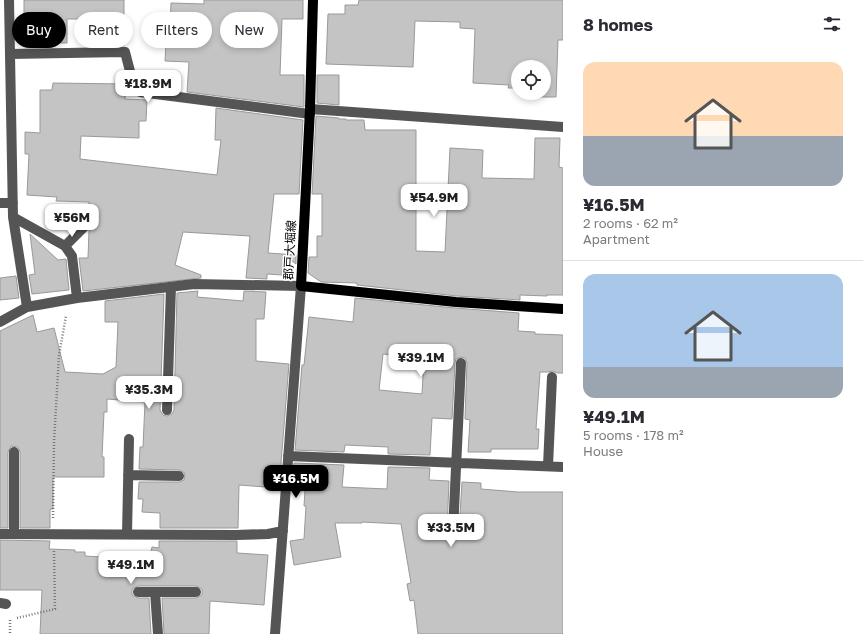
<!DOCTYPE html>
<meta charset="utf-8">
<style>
:root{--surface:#fff;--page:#f2f2f3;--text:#2b2b33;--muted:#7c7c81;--line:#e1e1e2;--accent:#000}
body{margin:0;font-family:"Golos Text","Noto Sans JP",sans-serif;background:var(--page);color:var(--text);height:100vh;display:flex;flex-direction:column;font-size:15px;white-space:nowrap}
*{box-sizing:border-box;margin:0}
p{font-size:13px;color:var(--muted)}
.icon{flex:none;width:22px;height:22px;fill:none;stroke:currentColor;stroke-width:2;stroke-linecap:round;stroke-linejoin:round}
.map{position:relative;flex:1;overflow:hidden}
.sheet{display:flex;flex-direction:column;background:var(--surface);width:300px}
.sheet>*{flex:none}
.banner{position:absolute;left:12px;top:12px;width:380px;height:36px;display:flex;gap:8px}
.controls{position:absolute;left:511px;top:60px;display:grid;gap:8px}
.controls a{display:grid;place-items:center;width:40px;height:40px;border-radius:50%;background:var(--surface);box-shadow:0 2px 6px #0003;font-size:20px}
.price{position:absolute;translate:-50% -34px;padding:0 9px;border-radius:8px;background:#fff;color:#222;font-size:13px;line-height:26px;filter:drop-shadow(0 1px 2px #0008)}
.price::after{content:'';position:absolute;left:50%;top:24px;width:12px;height:9px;margin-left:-6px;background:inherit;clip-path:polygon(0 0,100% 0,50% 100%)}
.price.on{background:var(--accent);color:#fff}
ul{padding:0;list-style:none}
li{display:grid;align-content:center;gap:8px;height:212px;padding:0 20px}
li+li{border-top:1px solid var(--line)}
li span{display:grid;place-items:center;height:124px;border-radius:12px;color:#555}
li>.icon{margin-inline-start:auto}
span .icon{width:72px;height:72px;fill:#fffc;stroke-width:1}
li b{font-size:17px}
h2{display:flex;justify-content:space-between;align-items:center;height:48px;padding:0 20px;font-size:17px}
.pill{padding:0 14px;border-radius:18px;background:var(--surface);box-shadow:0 2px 6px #0003;font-size:14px;line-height:36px}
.pill.on{background:var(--accent);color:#fff}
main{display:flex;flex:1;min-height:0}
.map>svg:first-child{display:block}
.building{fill:#c4c4c4;stroke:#999;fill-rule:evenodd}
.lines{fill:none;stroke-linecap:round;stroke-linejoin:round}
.path{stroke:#777;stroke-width:2.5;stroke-dasharray:1 2;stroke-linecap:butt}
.minor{stroke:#555;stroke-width:10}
.major{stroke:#000;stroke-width:10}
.labels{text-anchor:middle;stroke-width:3;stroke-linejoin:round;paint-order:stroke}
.street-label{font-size:12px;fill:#000;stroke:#fff}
</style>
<main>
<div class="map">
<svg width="563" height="634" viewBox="0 0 563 634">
<rect width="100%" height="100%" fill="#fff"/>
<!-- building -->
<path class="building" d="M24 0H124V46H106V19H67V43H24Z
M204 0H303V19H282L280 75H304V107L187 92 189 62 165 61 167 27H170L171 3 204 4Z
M359 0H563V40H558L556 97H536L537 93H544V67H518V88H508L509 85 473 83 475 29 460 28V22L415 21 413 67 326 64 328 14H345V5H358Z
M317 75H339V105L317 103Z
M53 83 126 84 125 99 147 100 146 121H139V138L81 136 80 159 217 175 221 140H215L216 108 303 120 299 194H274L268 253 296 255V264L284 255 282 275 267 274V279L246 278 250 236 183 232 175 265 201 275V278L83 291 79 258H88L89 231 90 228 89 223V202L56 201 57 197 27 195 29 154H25V132L40 133V90H52Z
M316 116 339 118V119H346V120H364L365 130H416V251L445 252 450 148 483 150 482 178 534 179 535 138H560L559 167 563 168V295H547V296L520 295V300L457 296 357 285V283L321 282 308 273 309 257H317V236H322V194H312Z
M30 234 58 260 66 259 69 290 32 294 29 275 35 274Z
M16 276 19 298 0 300V278Z
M198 291 197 297 243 301 244 291 266 292 264 319H256V361L289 364 279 488 239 485 238 528H160V513L142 512 143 499H138L139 482H179L184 480 185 473 179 470 139 469 140 447H143L145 402 107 399V412H104L102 457H104V477H53V509H50V528H20V452L18 447 11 446 8 452V528H0V331L33 315 37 332 54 328 65 372 103 374 116 367 118 322H105V301L164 294 160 410 163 415 167 416 172 414 174 410 177 293Z
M355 298 455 308 519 313 518 331 535 332V334L563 335V373H557L553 371 548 372H540L536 429H539L538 449H491V452H468L470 420 465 419 467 363 465 358 461 357 456 359 455 363 452 419 432 418 430 455 388 454V447L345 445 344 452 295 450 302 365H304L309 317 353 322ZM383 354 424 358 422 394 379 390Z
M294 463 344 465 342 487 387 489 388 467 430 468 429 480 449 481 447 531V534L452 537H456L459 531 462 482 481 483V489L518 492H563V634H418L414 600 410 601 407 584 411 583 401 524 362 522V523H335L341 557 294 565 290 541 304 539 306 506H304L305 490 292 489Z
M0 540 50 541 49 549 75 550V552H85V556L101 557V558L144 559 145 552H151L152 547 159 548V541H237V553L268 555 264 605 210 601 209 634H164L162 598H196L202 595V589L196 586H138L132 589V595L138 598H149L151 634H40L42 590H0Z"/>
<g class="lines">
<!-- path -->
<path class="path" d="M53 518 54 442 59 355 66 316
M17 618 55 609 54 551
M10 620V634"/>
<!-- minor -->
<path class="minor" d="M9 0 13 217 27 307
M10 54 125 52 131 75 140 92 310 114
M310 109 563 127
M0 203H13
M13 217 65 246 72 256 77 298
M65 246 84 227
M0 322 27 307 77 298 194 284 301 286 275 634
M167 410 171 287
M288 456 563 467
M548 466 552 377
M128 475 179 476
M453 531 461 363
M0 534 236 535 268 534 283 531
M14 534V452
M127 534 129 439
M138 592H196
M155 592 158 634
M0 603 6 604"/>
<!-- major -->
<path class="major" d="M313 0 310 109 301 286 456 302 563 309"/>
</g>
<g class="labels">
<!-- street labels -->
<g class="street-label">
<text transform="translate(290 250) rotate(-87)" y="4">郡戸大堀線</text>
</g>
</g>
</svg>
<div class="controls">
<a><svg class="icon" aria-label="locate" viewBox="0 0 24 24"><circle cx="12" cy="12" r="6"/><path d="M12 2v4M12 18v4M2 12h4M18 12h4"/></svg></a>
</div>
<b class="price" style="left:148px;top:104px">¥18.9M</b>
<b class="price" style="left:434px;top:218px">¥54.9M</b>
<b class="price" style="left:72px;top:238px">¥56M</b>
<b class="price" style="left:421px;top:378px">¥39.1M</b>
<b class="price" style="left:149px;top:410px">¥35.3M</b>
<b class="price on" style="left:296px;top:499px">¥16.5M</b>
<b class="price" style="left:451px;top:548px">¥33.5M</b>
<b class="price" style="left:131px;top:585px">¥49.1M</b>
<div class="banner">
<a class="pill on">Buy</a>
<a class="pill">Rent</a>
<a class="pill">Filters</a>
<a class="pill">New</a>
</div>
</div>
<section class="sheet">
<h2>8 homes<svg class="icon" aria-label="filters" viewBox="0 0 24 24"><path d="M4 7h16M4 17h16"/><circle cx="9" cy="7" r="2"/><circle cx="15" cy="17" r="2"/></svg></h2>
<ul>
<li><span style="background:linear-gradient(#ffd9b3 60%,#9aa5b1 0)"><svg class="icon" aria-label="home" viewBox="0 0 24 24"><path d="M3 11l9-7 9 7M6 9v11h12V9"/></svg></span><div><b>¥16.5M</b><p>2 rooms · 62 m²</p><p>Apartment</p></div></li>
<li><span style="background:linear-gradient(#a9c7e8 75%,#9aa5b1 0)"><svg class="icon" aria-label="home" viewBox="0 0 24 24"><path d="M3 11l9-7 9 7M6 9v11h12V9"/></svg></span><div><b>¥49.1M</b><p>5 rooms · 178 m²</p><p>House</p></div></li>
</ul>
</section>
</main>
